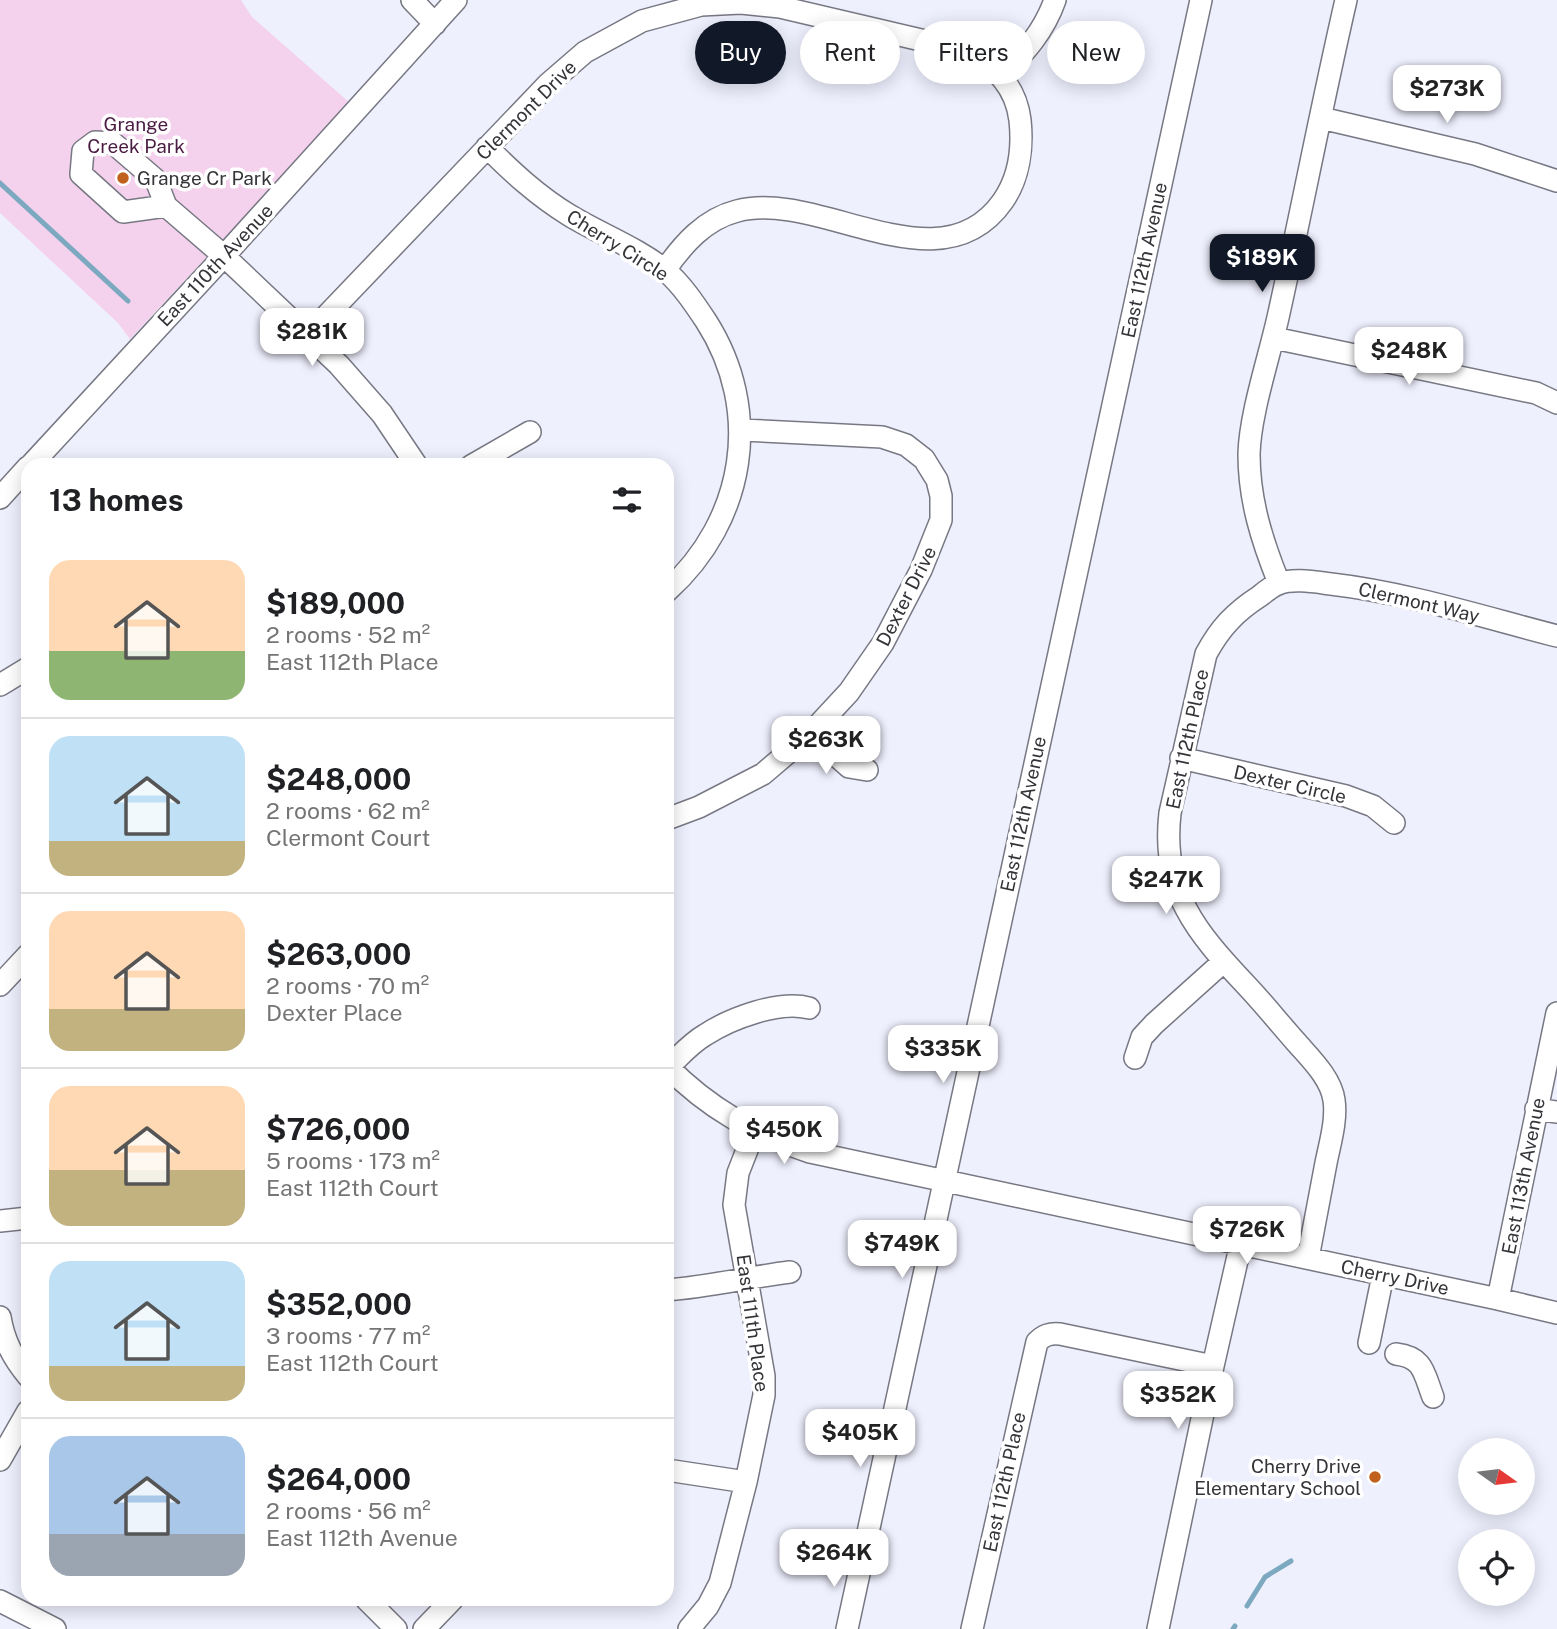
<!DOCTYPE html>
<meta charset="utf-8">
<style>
:root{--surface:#fff;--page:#f2f2f2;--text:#202124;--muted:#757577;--line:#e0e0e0;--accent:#111827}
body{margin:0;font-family:"Public Sans",sans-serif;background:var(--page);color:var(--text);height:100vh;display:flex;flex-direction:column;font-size:26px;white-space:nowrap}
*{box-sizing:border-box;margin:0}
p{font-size:23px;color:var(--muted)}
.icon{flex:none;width:38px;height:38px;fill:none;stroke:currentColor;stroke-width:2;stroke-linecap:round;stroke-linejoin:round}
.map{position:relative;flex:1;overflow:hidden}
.sheet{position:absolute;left:21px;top:458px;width:653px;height:1148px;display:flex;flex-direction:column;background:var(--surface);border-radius:21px;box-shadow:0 4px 18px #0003}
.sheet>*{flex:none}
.guide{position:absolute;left:695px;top:21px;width:665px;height:63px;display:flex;gap:14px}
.needle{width:46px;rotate:104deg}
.buttons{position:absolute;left:1458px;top:1438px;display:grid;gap:14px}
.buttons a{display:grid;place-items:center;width:77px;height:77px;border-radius:50%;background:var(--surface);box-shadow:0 4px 18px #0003;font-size:35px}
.price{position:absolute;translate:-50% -60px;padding:0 16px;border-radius:14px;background:#fff;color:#222;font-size:23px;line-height:46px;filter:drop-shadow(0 2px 4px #0008)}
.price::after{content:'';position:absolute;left:50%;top:42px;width:21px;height:16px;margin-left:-10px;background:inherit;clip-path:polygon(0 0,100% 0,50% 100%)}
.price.active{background:var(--accent);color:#fff}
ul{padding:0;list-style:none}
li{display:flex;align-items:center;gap:21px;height:175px;padding:0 28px}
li+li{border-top:2px solid var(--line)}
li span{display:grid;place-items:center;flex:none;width:196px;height:140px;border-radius:21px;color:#555}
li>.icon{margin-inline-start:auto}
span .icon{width:84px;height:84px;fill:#fffc;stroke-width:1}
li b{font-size:30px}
h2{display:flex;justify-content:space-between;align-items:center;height:84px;padding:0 28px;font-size:30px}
.tag{padding:0 24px;border-radius:32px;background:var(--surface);box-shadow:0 4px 18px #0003;font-size:24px;line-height:63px}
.tag.active{background:var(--accent);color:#fff}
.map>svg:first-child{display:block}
.green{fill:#f4d2ed}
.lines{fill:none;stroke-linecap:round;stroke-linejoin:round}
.stream{stroke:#7ca9c0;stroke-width:5}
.minor-casing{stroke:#777883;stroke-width:24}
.minor{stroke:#fff;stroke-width:21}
.poi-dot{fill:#c1611e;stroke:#fff;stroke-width:2.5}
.labels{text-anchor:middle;stroke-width:7;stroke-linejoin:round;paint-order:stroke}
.street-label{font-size:19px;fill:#343439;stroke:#fff}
.park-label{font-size:19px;fill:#4a1c43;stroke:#fff}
.poi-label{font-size:19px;fill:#343439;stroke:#fff;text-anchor:start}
</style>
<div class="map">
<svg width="1557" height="1629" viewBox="0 0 1557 1629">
<rect width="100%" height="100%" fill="#eff0fe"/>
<!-- green -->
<path class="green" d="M0 0H241L252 17 350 103 130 339 118 323 0 213Z"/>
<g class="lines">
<!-- stream -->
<path class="stream" d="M0 183 128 301
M1247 1606 1265 1577 1291 1561
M1233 1629 1235 1626"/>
<!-- minor casing -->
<g class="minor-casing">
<path id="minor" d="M412 0 435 24
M1001 75C1025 53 1044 31 1055 0
M1321 118 1475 154 1557 181
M487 147C513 173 538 196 569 215 600 234 638 248 666 271 682 285 694 303 706 321 763 410 746 520 667 591
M166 206 123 212 81 174 83 151 95 142 113 143 156 180 166 206 224 256 339 365 382 414 417 466
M308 335 548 84 585 52 642 21 701 5 741 3 780 7 968 51C996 67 1016 87 1020 120 1023 148 1019 178 1003 201 940 291 819 189 737 211 705 219 683 244 665 270
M1274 338 1536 393 1557 403
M30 466 224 256 456 0
M471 466 530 432
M0 498 28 467
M1279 583C1262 541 1249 500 1249 454 1250 413 1270 355 1279 313 1302 209 1322 104 1346 0
M0 685 28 668
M811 733 849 767 867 770
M1181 758 1346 796 1373 806 1394 823
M667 819 699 807 763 774 811 733 849 692 883 643 921 570 941 520V496L937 480 924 459 906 445 882 437 742 430
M0 985 28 955
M1135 1058 1142 1037 1154 1024 1223 962
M667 1066C708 1108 754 1134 810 1152L1498 1299 1557 1313
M668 1067C680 1056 691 1043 705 1035 731 1018 780 1000 809 1008
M1536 1109 1557 1112
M0 1221 28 1218
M1308 1258C1314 1226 1320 1195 1326 1163 1330 1143 1337 1120 1334 1100 1331 1078 1310 1058 1296 1042 1280 1024 1264 1004 1247 986 1196 932 1161 891 1170 813L1206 654C1220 628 1235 612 1260 596 1265 592 1272 586 1278 584 1293 578 1315 582 1331 584 1408 593 1483 617 1557 636
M667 1290C708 1287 749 1277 790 1272
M1498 1299 1557 1013
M0 1317C4 1341 13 1358 28 1376
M1369 1343 1383 1275
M1396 1354C1424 1357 1424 1374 1433 1397
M0 1460 28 1411
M667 1470 746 1482
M367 1600 396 1629
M0 1601 55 1629
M424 1629 452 1600
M689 1629 708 1606 720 1583 746 1482 764 1395V1376L734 1205 738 1173 754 1132
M847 1629 1201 0
M972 1629 1037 1342C1044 1335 1050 1333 1060 1334L1213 1366
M1158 1629 1213 1366 1241 1243"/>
</g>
<!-- minor -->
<use href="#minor" class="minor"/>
</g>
<!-- markers -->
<g class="poi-dot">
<circle cx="123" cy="178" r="7"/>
<circle cx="1375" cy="1477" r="7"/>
</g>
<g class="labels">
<!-- street labels -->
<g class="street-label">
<text transform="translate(526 110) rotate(-45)" y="7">Clermont Drive</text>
<text transform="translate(618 245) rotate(32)" y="7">Cherry Circle</text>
<text transform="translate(1144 260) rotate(-78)" y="7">East 112th Avenue</text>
<text transform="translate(215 265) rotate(-47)" y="7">East 110th Avenue</text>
<text transform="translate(906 596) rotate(-63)" y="7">Dexter Drive</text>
<text transform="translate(1419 602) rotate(13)" y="7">Clermont Way</text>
<text transform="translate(1187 739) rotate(-78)" y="7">East 112th Place</text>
<text transform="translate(1290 784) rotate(13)" y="7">Dexter Circle</text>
<text transform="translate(1023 814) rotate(-78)" y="7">East 112th Avenue</text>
<text transform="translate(1523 1176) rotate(-79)" y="7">East 113th Avenue</text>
<text transform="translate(1395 1277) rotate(12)" y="7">Cherry Drive</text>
<text transform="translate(753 1323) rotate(82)" y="7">East 111th Place</text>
<text transform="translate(1004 1482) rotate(-78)" y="7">East 112th Place</text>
</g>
<!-- park labels -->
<g class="park-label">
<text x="136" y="131">Grange<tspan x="136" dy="22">Creek Park</tspan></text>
</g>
<!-- poi labels -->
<g class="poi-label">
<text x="137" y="185">Grange Cr Park</text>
<text x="1361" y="1473" text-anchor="end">Cherry Drive<tspan x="1361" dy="22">Elementary School</tspan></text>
</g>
</g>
</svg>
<div class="buttons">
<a><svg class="needle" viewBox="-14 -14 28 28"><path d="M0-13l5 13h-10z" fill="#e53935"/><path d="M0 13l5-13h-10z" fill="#757577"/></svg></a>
<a><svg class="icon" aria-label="locate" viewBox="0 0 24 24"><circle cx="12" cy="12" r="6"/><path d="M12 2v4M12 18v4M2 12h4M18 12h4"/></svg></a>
</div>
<b class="price" style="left:1447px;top:125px">$273K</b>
<b class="price active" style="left:1262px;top:294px">$189K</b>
<b class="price" style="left:312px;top:368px">$281K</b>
<b class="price" style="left:1409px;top:387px">$248K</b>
<b class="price" style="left:826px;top:776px">$263K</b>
<b class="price" style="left:1166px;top:916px">$247K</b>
<b class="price" style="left:943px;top:1085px">$335K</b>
<b class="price" style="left:784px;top:1166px">$450K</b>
<b class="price" style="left:1247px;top:1266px">$726K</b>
<b class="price" style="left:902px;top:1280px">$749K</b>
<b class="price" style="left:1178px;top:1431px">$352K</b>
<b class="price" style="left:860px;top:1469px">$405K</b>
<b class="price" style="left:834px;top:1589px">$264K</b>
<div class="guide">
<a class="tag active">Buy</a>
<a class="tag">Rent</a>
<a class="tag">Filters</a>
<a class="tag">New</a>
</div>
<section class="sheet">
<h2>13 homes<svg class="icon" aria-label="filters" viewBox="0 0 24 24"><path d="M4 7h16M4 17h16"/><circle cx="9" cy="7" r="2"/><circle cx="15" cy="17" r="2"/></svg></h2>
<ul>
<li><span style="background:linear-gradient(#ffd9b3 65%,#8fb573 0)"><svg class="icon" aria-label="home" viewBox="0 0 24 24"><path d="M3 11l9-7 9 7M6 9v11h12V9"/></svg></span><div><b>$189,000</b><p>2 rooms · 52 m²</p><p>East 112th Place</p></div></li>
<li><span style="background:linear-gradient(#bfe0f5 75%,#c2b280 0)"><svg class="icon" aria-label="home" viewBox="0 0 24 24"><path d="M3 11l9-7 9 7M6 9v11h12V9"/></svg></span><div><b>$248,000</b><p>2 rooms · 62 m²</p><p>Clermont Court</p></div></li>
<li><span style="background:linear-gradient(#ffd9b3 70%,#c2b280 0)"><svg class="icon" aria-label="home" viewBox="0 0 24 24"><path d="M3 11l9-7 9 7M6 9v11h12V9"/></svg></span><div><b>$263,000</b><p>2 rooms · 70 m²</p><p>Dexter Place</p></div></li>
<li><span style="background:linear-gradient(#ffd9b3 60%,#c2b280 0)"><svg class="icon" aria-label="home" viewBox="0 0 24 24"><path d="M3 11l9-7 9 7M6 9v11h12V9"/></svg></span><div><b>$726,000</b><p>5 rooms · 173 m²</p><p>East 112th Court</p></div></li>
<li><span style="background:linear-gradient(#bfe0f5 75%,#c2b280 0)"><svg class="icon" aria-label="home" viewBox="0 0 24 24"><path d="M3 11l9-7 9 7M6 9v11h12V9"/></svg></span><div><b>$352,000</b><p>3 rooms · 77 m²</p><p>East 112th Court</p></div></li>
<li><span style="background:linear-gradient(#a9c7e8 70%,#9aa5b1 0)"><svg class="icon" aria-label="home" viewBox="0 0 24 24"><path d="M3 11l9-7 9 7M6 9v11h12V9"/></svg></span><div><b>$264,000</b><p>2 rooms · 56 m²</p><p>East 112th Avenue</p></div></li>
</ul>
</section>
</div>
